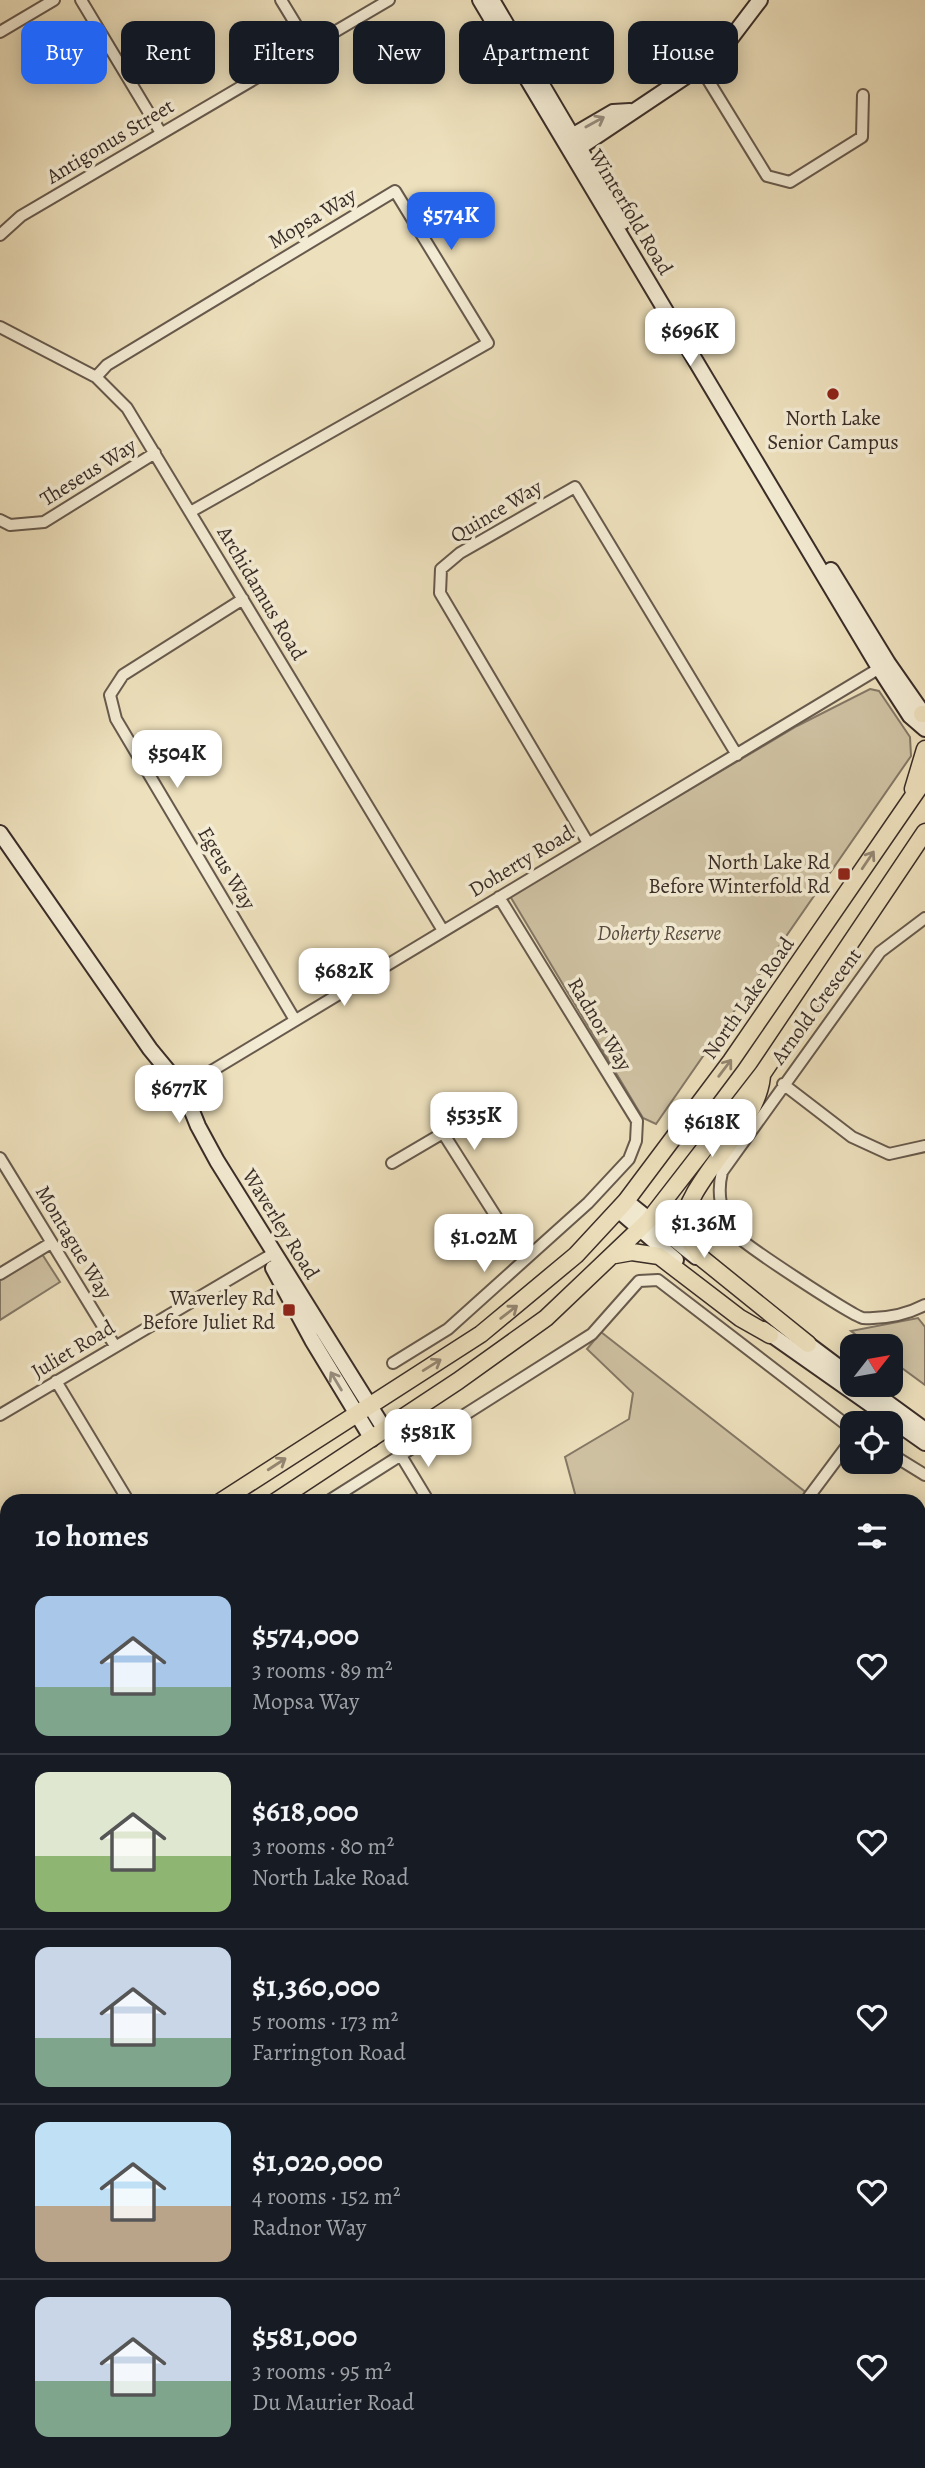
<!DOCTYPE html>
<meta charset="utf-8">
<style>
:root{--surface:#171b24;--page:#20242c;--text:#f1f3f6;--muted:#9ea1a6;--line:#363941;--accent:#2563eb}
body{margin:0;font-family:Alegreya,serif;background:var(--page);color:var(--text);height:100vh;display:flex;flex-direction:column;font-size:26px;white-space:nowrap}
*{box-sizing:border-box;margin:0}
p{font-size:23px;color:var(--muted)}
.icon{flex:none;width:38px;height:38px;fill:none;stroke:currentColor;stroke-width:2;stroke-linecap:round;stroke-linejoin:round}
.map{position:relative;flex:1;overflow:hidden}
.panel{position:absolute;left:0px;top:1494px;width:926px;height:975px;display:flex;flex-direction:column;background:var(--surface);border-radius:21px 21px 0 0;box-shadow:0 4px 18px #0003}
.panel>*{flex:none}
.banner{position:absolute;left:21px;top:21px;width:884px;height:63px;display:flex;gap:14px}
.needle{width:46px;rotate:59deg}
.tools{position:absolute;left:840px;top:1334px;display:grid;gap:14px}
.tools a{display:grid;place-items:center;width:63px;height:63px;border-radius:14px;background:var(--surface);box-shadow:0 4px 18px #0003;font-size:35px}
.price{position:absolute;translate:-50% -60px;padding:0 16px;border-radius:14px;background:#fff;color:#222;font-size:23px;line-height:46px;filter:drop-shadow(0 2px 4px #0008)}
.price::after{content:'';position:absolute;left:50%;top:42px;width:21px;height:16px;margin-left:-10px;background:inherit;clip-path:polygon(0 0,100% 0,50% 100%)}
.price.current{background:var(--accent);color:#fff}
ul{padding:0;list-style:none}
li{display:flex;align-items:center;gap:21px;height:175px;padding:0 35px}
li+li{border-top:2px solid var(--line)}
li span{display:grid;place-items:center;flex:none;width:196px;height:140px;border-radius:14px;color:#555}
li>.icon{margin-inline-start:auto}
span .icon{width:84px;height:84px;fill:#fffc;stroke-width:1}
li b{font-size:30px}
h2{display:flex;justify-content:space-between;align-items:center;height:84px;padding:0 35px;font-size:30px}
.tag{padding:0 24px;border-radius:14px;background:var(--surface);box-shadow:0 4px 18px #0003;font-size:24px;line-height:63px}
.tag.current{background:var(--accent);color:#fff}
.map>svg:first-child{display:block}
.green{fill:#cfc2a3;stroke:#847866;stroke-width:2}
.water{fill:#b0a38a;stroke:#817463;stroke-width:2}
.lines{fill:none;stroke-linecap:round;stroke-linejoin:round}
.street-casing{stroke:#675a4d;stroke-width:14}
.secondary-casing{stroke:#3a2d28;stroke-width:18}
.primary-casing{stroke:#3a2d28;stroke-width:19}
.street{stroke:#f3ebd3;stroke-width:10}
.secondary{stroke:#f3ebd3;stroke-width:14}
.primary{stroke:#ede0bc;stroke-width:16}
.oneway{stroke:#968c7e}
.oneway2{stroke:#948672}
.poi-dot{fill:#8f2418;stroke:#f3ebd3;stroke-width:2.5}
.labels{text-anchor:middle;stroke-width:7;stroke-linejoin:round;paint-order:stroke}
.street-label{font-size:21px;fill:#3a2d28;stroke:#f3ebd3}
.poi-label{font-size:21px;fill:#3a2d28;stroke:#f3ebd3;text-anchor:end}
.park-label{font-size:21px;font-style:italic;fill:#584b41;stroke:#f3ebd3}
</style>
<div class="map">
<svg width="925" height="2468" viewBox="0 0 925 2468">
<rect width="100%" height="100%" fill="#ede0bc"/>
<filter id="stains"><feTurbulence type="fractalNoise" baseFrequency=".00286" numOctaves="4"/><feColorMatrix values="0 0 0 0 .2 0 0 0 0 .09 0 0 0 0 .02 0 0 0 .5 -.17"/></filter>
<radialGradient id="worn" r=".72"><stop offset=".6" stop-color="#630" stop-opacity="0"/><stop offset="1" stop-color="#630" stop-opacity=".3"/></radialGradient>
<!-- green -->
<path class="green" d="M870 689 879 691 910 737 911 756 656 1124 643 1118 510 896 797 726Z
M42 1254 60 1282 0 1320V1274Z
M918 1318 925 1327V1385L891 1360V1346H871L851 1331Z
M601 1332 808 1494 802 1502 577 1501 565 1457 629 1419 633 1393 587 1349Z
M925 1843V2468H239L246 2462H919V1850Z
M0 2346 7 2357V2462H203L197 2468H0Z"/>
<!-- water -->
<path class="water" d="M925 2031V2468H744L742 2462H919V2035Z"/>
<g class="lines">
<!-- street casing -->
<g class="street-casing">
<path id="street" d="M81 0 161 133
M281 0 309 46
M0 32 54 0
M700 67 767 176 790 182 862 137 863 95
M0 235 21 216 389 0
M0 327 96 377 127 408 442 929
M96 377 107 365 395 191 488 343 192 511
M0 520 10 525 44 522 155 453
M243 599 123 675 110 695 116 719 295 1020
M588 843 440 593 441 569 460 553 575 487 737 755
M925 918 880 952 722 1172C717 1192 720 1215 734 1233 741 1243 854 1317 863 1318 884 1319 906 1315 925 1305
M783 1084 852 1137 889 1154 925 1146
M175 1093 883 666
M0 1158 115 1346
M392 1163 443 1133 523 1259
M0 1274 51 1243
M393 1363 448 1329 588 1203 629 1159 636 1141 637 1121 499 897
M56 1381 129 1502
M0 1415 274 1253
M400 1454 429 1502
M891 1454 925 1475
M327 1502 592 1334 639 1281 658 1280 852 1429
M805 1502 852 1439
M919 1599 925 1591
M0 1620 7 1615
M0 1716 7 1712
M919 1829 925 1822
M4 1918 7 1916
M0 2240 7 2236
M216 2468 223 2462"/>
</g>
<!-- secondary casing -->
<g class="secondary-casing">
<path id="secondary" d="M480 0 879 668 910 716 925 729
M492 0 623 222
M565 140 613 112 630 111
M573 152 700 67 725 46 760 0
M831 570 888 663 925 716
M0 833 150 1049 183 1089 198 1126 217 1161 385 1430
M626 1201 696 1257
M618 1210 676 1260
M273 1268 312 1340 372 1439
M763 1329 925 1443
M800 1338 852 1377
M862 1384 925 1430"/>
</g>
<!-- primary casing -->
<g class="primary-casing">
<path id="primary" d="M922 714H925
M913 789 925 749
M762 1076C757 1130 685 1179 682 1231L699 1256 808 1344
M615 1255 632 1252 659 1256 740 1318 770 1335
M220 1502 481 1334 576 1255 626 1201 731 1061 925 779
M275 1502 458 1381 546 1318 649 1220 763 1073 925 832
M0 1644 7 1640
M0 1682 7 1677"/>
</g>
<!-- street -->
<use href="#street" class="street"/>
<!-- secondary -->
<use href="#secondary" class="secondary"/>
<!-- primary -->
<use href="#primary" class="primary"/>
</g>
<!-- one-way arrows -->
<defs><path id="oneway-shaft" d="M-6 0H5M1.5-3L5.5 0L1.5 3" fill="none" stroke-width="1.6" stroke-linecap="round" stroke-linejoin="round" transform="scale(1.75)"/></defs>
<g class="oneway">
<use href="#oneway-shaft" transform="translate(595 122) rotate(-29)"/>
<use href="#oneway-shaft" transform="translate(336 1381) rotate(-121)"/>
</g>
<g class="oneway2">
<use href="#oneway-shaft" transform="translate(868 860) rotate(-56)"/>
<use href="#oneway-shaft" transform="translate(725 1068) rotate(-53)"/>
<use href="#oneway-shaft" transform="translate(509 1312) rotate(-38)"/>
<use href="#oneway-shaft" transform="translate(432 1365) rotate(-32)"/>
<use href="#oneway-shaft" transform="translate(277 1464) rotate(-33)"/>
</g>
<!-- markers -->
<g class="poi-dot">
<circle cx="833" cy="394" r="7"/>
<rect x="837" y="867" width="14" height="14" rx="3.5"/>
<rect x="282" y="1303" width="14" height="14" rx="3.5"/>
</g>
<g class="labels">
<!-- street labels -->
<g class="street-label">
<text transform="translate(110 141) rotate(-31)" y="7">Antigonus Street</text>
<text transform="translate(631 212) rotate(59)" y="7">Winterfold Road</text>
<text transform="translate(312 218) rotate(-31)" y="7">Mopsa Way</text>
<text transform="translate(88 472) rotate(-32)" y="7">Theseus Way</text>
<text transform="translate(496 511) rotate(-31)" y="7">Quince Way</text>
<text transform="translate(262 593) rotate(59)" y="7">Archidamus Road</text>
<text transform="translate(521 861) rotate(-31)" y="7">Doherty Road</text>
<text transform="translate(227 868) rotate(59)" y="7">Egeus Way</text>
<text transform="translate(748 998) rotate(-55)" y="7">North Lake Road</text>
<text transform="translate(816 1006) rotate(-54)" y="7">Arnold Crescent</text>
<text transform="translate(600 1024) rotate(59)" y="7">Radnor Way</text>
<text transform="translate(281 1224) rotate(58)" y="7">Waverley Road</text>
<text transform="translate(74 1242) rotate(59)" y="7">Montague Way</text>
<text transform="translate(73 1349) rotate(-31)" y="7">Juliet Road</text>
</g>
<!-- poi labels -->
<g class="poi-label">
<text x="833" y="425" text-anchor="middle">North Lake<tspan x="833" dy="24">Senior Campus</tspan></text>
<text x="830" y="869">North Lake Rd<tspan x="830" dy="24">Before Winterfold Rd</tspan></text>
<text x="275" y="1305">Waverley Rd<tspan x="275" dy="24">Before Juliet Rd</tspan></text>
</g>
<!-- park labels -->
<g class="park-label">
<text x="659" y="940">Doherty Reserve</text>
</g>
</g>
<rect width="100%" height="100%" filter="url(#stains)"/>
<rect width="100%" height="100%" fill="url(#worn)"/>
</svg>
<div class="tools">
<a><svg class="needle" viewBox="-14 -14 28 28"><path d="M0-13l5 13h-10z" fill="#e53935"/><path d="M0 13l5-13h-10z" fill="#9ea1a6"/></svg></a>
<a><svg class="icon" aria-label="locate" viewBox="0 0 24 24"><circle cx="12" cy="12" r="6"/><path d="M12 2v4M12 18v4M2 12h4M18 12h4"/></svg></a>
</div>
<b class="price current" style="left:451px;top:252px">$574K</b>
<b class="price" style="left:690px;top:368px">$696K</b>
<b class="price" style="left:177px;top:790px">$504K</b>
<b class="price" style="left:344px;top:1008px">$682K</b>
<b class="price" style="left:179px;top:1125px">$677K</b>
<b class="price" style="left:474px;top:1152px">$535K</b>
<b class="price" style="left:712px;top:1159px">$618K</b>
<b class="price" style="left:704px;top:1260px">$1.36M</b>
<b class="price" style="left:484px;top:1274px">$1.02M</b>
<b class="price" style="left:428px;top:1469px">$581K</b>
<div class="banner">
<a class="tag current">Buy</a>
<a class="tag">Rent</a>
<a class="tag">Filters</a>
<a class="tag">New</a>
<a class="tag">Apartment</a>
<a class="tag">House</a>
</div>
<section class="panel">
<h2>10 homes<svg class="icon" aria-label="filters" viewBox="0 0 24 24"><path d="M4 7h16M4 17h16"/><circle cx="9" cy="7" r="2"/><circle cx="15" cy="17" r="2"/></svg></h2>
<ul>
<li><span style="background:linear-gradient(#a9c7e8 65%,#7fa58c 0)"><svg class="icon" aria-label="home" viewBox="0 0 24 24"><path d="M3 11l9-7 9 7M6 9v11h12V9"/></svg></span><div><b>$574,000</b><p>3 rooms · 89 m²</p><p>Mopsa Way</p></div><svg class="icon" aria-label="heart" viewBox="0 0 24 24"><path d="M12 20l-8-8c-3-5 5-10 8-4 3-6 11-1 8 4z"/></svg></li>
<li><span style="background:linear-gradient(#dfe7d0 60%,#8fb573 0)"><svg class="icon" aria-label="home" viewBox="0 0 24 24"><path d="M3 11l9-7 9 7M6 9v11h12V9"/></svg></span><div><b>$618,000</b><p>3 rooms · 80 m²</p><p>North Lake Road</p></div><svg class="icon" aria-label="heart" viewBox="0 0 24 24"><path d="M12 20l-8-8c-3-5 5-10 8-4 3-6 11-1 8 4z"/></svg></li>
<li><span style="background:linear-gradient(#c9d6e8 65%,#7fa58c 0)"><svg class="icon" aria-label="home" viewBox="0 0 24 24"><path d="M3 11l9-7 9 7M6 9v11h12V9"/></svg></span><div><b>$1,360,000</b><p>5 rooms · 173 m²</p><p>Farrington Road</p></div><svg class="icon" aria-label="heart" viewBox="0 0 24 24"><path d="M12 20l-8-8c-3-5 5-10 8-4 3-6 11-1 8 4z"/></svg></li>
<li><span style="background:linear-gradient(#bfe0f5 60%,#b9a48a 0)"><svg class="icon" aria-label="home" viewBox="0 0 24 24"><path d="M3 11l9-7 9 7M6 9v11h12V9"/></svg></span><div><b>$1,020,000</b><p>4 rooms · 152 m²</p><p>Radnor Way</p></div><svg class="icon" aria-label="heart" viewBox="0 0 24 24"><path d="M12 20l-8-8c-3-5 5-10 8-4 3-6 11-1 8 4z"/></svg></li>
<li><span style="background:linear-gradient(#c9d6e8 60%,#7fa58c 0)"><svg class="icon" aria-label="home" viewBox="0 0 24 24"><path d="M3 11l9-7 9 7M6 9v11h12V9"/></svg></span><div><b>$581,000</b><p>3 rooms · 95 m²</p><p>Du Maurier Road</p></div><svg class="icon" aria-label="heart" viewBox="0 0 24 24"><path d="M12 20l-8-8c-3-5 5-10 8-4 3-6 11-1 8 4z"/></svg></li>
</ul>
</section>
</div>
